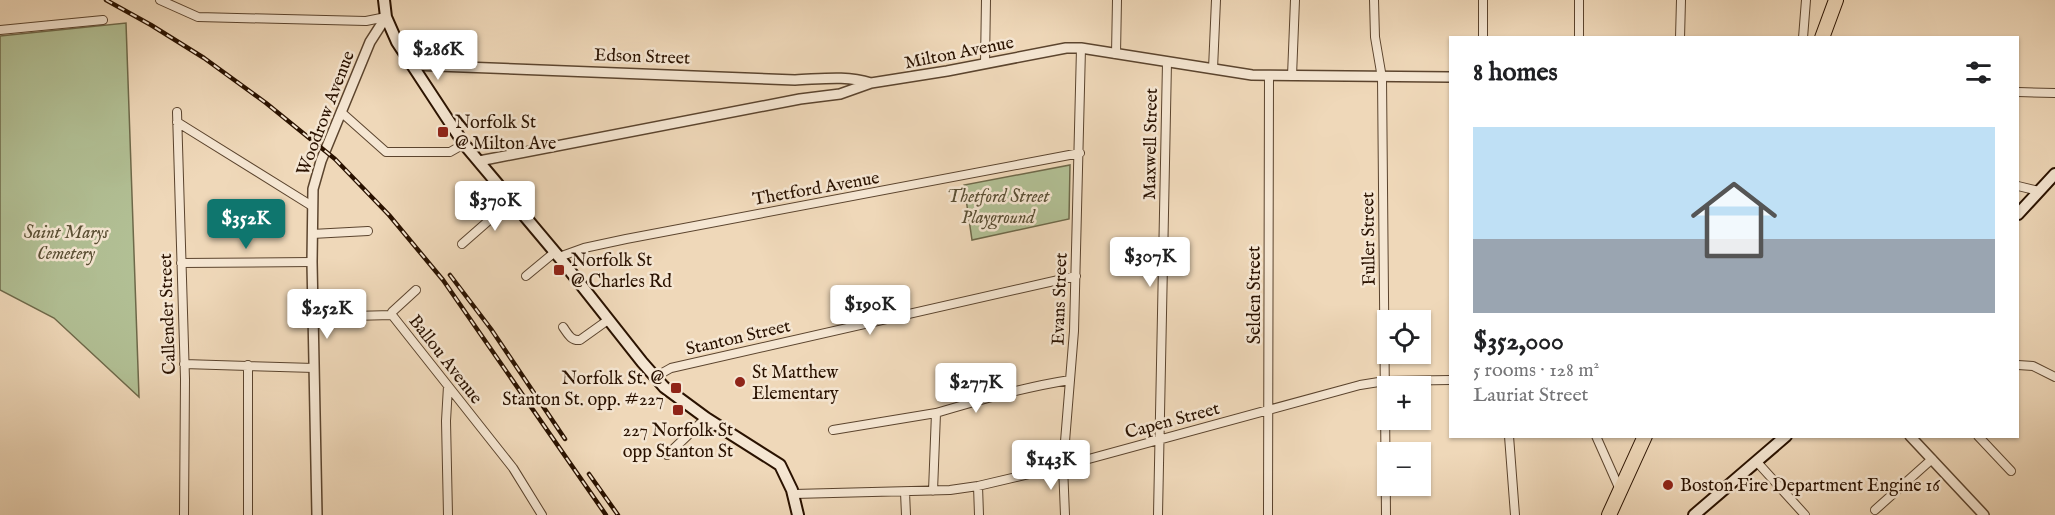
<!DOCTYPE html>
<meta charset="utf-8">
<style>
:root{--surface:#fff;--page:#f2f2f2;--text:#202124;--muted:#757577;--accent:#0f766e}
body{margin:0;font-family:"IM FELL English",serif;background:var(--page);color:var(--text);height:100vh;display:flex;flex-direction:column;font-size:22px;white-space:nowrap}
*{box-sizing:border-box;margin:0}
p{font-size:20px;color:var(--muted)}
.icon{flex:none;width:33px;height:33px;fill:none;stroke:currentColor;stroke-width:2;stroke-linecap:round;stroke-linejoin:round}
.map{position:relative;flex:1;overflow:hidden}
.details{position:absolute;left:1449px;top:36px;width:570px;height:402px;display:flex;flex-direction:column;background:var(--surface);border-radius:0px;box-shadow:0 2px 4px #0004}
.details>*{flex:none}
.tools{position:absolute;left:1377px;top:310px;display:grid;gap:12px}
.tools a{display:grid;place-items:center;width:54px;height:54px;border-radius:0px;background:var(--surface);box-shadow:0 2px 4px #0004;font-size:30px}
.price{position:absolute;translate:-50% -51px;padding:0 14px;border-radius:6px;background:#fff;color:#222;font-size:20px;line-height:39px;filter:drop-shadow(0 2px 3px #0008)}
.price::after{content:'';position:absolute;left:50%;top:36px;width:18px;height:14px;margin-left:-9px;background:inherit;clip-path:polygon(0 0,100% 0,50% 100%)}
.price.active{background:var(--accent);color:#fff}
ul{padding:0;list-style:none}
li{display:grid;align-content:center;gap:12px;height:318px;padding:0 24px}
li span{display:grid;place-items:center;height:186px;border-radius:0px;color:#555}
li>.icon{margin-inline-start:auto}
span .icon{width:108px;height:108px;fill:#fffc;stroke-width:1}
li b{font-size:26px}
h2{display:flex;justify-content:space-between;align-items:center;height:72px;padding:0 24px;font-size:26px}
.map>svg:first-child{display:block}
.green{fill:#b2c095;stroke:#6e694a;stroke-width:1.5}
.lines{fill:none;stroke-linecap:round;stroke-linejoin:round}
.minor-casing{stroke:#5b442e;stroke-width:10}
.tertiary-casing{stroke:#5b442e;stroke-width:12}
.secondary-casing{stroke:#2a1200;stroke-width:14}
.trunk-casing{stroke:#2a1200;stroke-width:16}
.minor{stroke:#f5e6d2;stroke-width:8}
.tertiary{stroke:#f5e6d2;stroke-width:9}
.secondary{stroke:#f5e6d2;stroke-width:10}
.trunk{stroke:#efd8b9;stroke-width:14}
.rail-casing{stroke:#2a1200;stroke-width:4.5}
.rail{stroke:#f5e6d2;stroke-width:2;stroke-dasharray:7;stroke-linecap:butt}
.poi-dot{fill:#8f2418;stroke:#f5e6d2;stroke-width:2}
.labels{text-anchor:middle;stroke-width:5;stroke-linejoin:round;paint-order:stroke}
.street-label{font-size:18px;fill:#2a1200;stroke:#f5e6d2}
.poi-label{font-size:18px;fill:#2a1200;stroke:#f5e6d2;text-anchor:start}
.park-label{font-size:18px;font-style:italic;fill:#5a4f34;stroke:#f5e6d2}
</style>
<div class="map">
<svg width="2055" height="515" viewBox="0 0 2055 515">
<rect width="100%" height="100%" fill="#efd8b9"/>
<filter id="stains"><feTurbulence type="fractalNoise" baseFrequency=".00333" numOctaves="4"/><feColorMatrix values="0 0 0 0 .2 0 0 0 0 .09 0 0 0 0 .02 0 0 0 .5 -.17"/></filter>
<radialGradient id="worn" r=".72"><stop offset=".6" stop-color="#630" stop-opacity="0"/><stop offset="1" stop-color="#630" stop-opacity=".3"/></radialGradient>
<!-- green -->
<path class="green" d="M126 23 139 397 54 318 0 290V36Z
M1070 165 1069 219 972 240 964 185Z"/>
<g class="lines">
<!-- minor casing -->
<g class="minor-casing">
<path id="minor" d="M160 0 198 17 366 21 386 17
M1374 0 1375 37 1382 78 1386 515
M1483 0V38
M0 30 103 20
M1579 38V0
M1680 38 1681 0
M1803 38 1806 0
M1116 54 1117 0
M985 63 986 0
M1213 69 1216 0
M1292 76 1295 0
M2018 92 2055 93
M177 112 185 379 184 515
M341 112 386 152H450L464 144
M177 122 312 206
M2018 186 2039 191
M312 234 368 231
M462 244 511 201
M559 257 584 248 626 239 1080 153
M181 263 312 262
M526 276 555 252
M392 315V312L416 290
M313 317 392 315 513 468 542 515
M563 327C568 334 571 341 580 340L608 320
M184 364 314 368
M248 365V515
M2018 365 2033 366 2055 377
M655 377 671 368 1076 276
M448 386 446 421 448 515
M833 430 936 413
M1509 436 1515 515
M1596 436 1620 490
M1978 436 2011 471
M667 455 706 418
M1757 462 1805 515
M978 486 979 515
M933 491 936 413C980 400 1025 387 1070 380
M905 492 906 515
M794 494 950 490 978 486 1063 466 1360 385 1385 381 1450 380
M1875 510 1932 459
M1065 515 1063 466 1074 331 1081 48
M1158 515 1167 62
M1268 515 1269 76"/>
</g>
<!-- tertiary casing -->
<g class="tertiary-casing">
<path id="tertiary" d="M411 65 795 80C822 79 845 75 871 83
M479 161 800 99 840 94 871 83 947 71 1066 48H1081L1252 75 1450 77
M1910 436 1984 515
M317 515 312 262 313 189 321 161 370 42 386 17"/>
</g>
<!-- secondary casing -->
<g class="secondary-casing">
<path id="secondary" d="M384 0 386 17 397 42 464 144 559 257 642 362 664 387 706 418 780 465 792 490 798 515
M2018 214 2055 174
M1694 515 1786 436"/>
</g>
<!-- trunk casing -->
<g class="trunk-casing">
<path id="trunk" d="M1822 38 1836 0
M1609 515 1645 436"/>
</g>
<!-- minor -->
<use href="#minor" class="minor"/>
<!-- tertiary -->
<use href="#tertiary" class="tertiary"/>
<!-- secondary -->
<use href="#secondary" class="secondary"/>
<!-- trunk -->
<use href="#trunk" class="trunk"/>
<!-- rail casing -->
<g class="rail-casing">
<path id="rail" d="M106 0 151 25 204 58 266 103 335 159 389 215 443 280 606 515
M450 275 491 329 565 439
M589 474 618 515"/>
</g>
<!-- rail -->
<use href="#rail" class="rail"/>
</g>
<!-- markers -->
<g class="poi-dot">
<rect x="437" y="126" width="12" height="12" rx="3"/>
<rect x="553" y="264" width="12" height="12" rx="3"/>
<circle cx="740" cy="382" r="6"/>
<rect x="670" y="382" width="12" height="12" rx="3"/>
<rect x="672" y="404" width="12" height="12" rx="3"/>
<circle cx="1668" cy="485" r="6"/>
</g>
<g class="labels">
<!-- street labels -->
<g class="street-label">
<text transform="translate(959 52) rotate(-11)" y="6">Milton Avenue</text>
<text transform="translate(642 56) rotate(2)" y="6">Edson Street</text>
<text transform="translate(325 113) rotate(-69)" y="6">Woodrow Avenue</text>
<text transform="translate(1150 144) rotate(-89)" y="6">Maxwell Street</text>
<text transform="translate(816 188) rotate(-10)" y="6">Thetford Avenue</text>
<text transform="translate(1368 239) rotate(-91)" y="6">Fuller Street</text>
<text transform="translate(1254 295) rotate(-90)" y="6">Selden Street</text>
<text transform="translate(1059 299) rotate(-88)" y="6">Evans Street</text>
<text transform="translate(167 314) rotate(-92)" y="6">Callender Street</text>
<text transform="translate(738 337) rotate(-13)" y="6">Stanton Street</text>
<text transform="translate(446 359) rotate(52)" y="6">Ballou Avenue</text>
<text transform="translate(1172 420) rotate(-15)" y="6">Capen Street</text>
</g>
<!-- poi labels -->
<g class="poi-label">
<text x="455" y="128">Norfolk St<tspan x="455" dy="21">@ Milton Ave</tspan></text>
<text x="571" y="266">Norfolk St<tspan x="571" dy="21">@ Charles Rd</tspan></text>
<text x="752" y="378">St Matthew<tspan x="752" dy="21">Elementary</tspan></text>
<text x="664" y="384" text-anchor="end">Norfolk St. @<tspan x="664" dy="21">Stanton St. opp. #227</tspan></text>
<text x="678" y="436" text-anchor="middle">227 Norfolk St<tspan x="678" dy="21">opp Stanton St</tspan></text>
<text x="1680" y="491">Boston Fire Department Engine 16</text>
</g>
<!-- park labels -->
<g class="park-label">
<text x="998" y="202">Thetford Street<tspan x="998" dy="21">Playground</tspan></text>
<text x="66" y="238">Saint Marys<tspan x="66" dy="21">Cemetery</tspan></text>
</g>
</g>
<rect width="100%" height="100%" filter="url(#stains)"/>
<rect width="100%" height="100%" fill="url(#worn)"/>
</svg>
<div class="tools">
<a><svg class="icon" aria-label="locate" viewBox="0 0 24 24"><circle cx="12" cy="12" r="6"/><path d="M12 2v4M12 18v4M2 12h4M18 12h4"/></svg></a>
<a>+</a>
<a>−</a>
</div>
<b class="price" style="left:438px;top:81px">$286K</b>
<b class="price" style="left:495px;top:232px">$370K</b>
<b class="price active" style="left:246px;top:250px">$352K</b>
<b class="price" style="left:1150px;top:288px">$307K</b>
<b class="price" style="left:870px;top:336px">$190K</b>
<b class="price" style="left:327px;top:340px">$252K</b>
<b class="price" style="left:976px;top:414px">$277K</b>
<b class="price" style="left:1051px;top:491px">$143K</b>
<section class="details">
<h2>8 homes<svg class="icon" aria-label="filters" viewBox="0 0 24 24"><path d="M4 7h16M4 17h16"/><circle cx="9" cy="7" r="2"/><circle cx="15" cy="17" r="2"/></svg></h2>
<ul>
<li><span style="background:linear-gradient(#bfe0f5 60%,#9aa5b1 0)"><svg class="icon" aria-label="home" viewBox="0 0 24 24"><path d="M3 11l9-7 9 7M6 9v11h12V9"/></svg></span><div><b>$352,000</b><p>5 rooms · 128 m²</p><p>Lauriat Street</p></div></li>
</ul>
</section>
</div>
